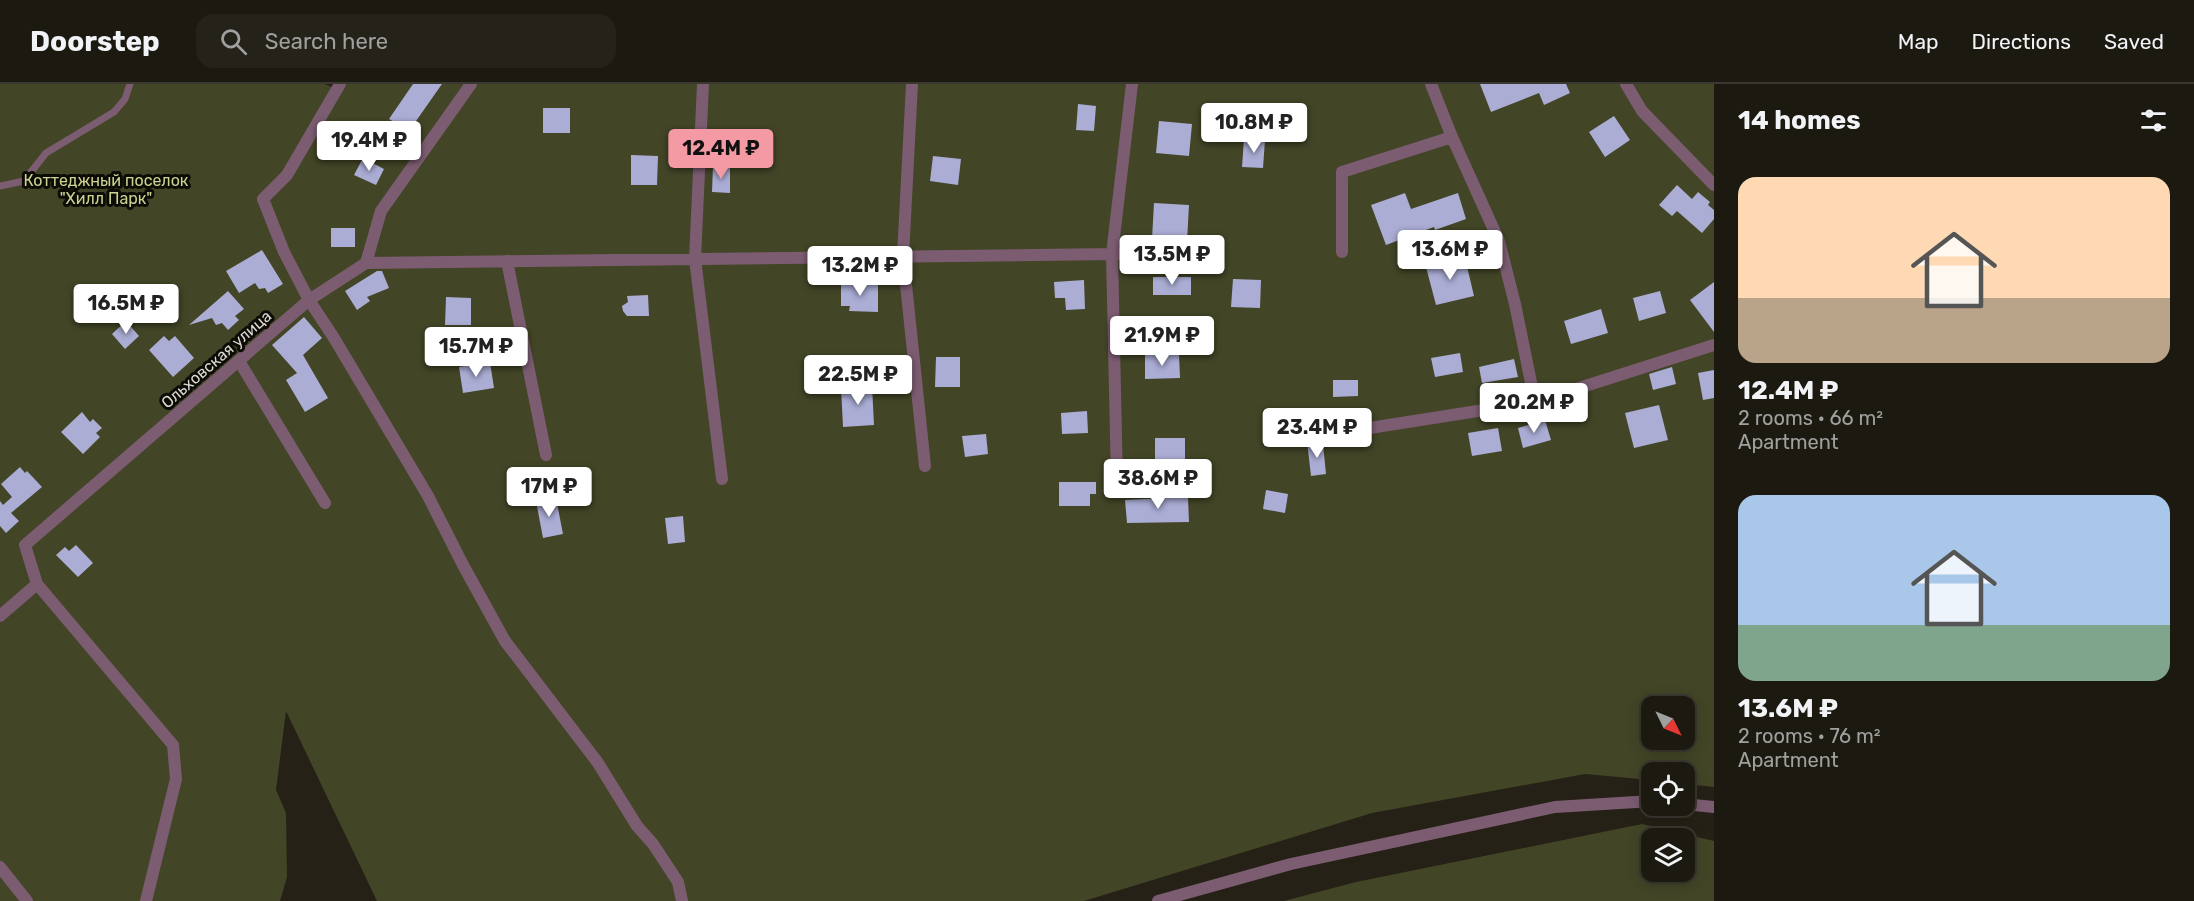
<!DOCTYPE html>
<meta charset="utf-8">
<style>
:root{--surface:#1c1910;--page:#252219;--text:#f1f3f6;--muted:#a0a09f;--line:#3a3830;--accent:#f49aa5}
body{margin:0;font-family:Rubik,sans-serif;background:var(--page);color:var(--text);height:100vh;display:flex;flex-direction:column;font-size:22px;white-space:nowrap}
*{box-sizing:border-box;margin:0}
p{font-size:20px;color:var(--muted)}
.icon{flex:none;width:33px;height:33px;fill:none;stroke:currentColor;stroke-width:2;stroke-linecap:round;stroke-linejoin:round}
.map{position:relative;flex:1;overflow:hidden}
.drawer{display:flex;flex-direction:column;background:var(--surface);width:480px}
.drawer>*{flex:none}
.needle{width:39px;rotate:133deg}
.tools{position:absolute;left:1641px;top:612px;display:grid;gap:12px}
.tools a{display:grid;place-items:center;width:54px;height:54px;border-radius:12px;background:var(--surface);box-shadow:0 3px 15px #0003,0 0 0 2px var(--line);font-size:30px}
.price{position:absolute;translate:-50% -51px;padding:0 14px;border-radius:6px;background:#fff;color:#222;font-size:20px;line-height:39px;filter:drop-shadow(0 2px 3px #0008)}
.price::after{content:'';position:absolute;left:50%;top:36px;width:18px;height:14px;margin-left:-9px;background:inherit;clip-path:polygon(0 0,100% 0,50% 100%)}
.price.active{background:var(--accent);color:#111}
ul{padding:0;list-style:none}
li{display:grid;align-content:center;gap:12px;height:318px;padding:0 24px}
li span{display:grid;place-items:center;height:186px;border-radius:18px;color:#555}
li>.icon{margin-inline-start:auto}
span .icon{width:108px;height:108px;fill:#fffc;stroke-width:1}
li b{font-size:26px}
h2{display:flex;justify-content:space-between;align-items:center;height:72px;padding:0 24px;font-size:26px}
header{display:flex;align-items:center;gap:36px;box-sizing:border-box;height:84px;padding:0 30px;background:var(--surface);border-bottom:2px solid var(--line)}
header strong{font-size:28px}
nav{display:flex;gap:33px;margin-inline-start:auto;font-size:21px}
.search{width:420px;height:54px;background:var(--page);display:flex;align-items:center;gap:15px;box-sizing:border-box;padding:0 21px;border-radius:18px;color:var(--muted);font-size:22px}
main{display:flex;flex:1;min-height:0}
.map>svg:first-child{display:block}
.green{fill:#424526;fill-rule:evenodd}
.building{fill:#abadd5}
.lines{fill:none;stroke-linecap:round;stroke-linejoin:round}
.service{stroke:#7c5c71;stroke-width:7}
.minor{stroke:#7c5c71;stroke-width:12}
.labels{text-anchor:middle;stroke-width:6;stroke-linejoin:round;paint-order:stroke}
.park-label{font-size:16px;fill:#ced391;stroke:#0d0b06}
.street-label{font-size:16px;fill:#dbd8d0;stroke:#0d0b06}
</style>
<header>
<strong>Doorstep</strong>
<div class="search"><svg class="icon" aria-label="search" viewBox="0 0 24 24"><circle cx="10" cy="10" r="6"/><path d="M15 15l6 6"/></svg>Search here</div>
<nav><a>Map</a><a>Directions</a><a>Saved</a></nav>
</header>
<main>
<div class="map">
<svg width="1714" height="817" viewBox="0 0 1714 817">
<rect width="100%" height="100%" fill="#262116"/>
<!-- green -->
<path class="green" d="M0 0H325L336 5 340 0H1714V703L1685 700 1684 688H1652L1651 696 1585 690 1372 729 1084 817H377L286 627 276 706 286 729 287 793 280 817H0ZM1652 622H1684V656H1652Z
M1642 740 1714 757V817H1284L1356 798ZM1652 754H1684V788H1652Z"/>
<!-- building -->
<path class="building" d="M413 0H442L409 47 389 35Z
M1480 0H1566L1570 9 1544 21 1539 9 1491 28Z
M1078 20 1096 22 1094 47 1076 46Z
M543 24H570V49H543Z
M1614 32 1630 56 1605 73 1589 48Z
M1159 37 1192 40 1189 72 1156 69Z
M344 41 355 47 349 59 338 52Z
M1244 55 1265 56 1263 84 1242 83Z
M631 71 658 72 657 101H631Z
M933 72 961 75 958 101 930 97Z
M363 74 384 85 376 101 354 91Z
M713 82 730 83V109L712 108Z
M1677 101 1692 115 1698 108 1710 118 1708 121 1714 126V135L1702 149 1677 127 1672 132 1659 121Z
M1405 109 1411 125 1458 109 1466 135 1435 146 1434 143 1386 161 1371 121Z
M1154 119 1189 121 1187 158 1152 155Z
M331 144H355V163H331Z
M262 166 283 200 268 209 265 204 259 205 255 199 239 209 226 187Z
M1465 174 1474 212 1436 221 1426 183Z
M377 187H382L389 204 367 213 370 217 357 226 345 207Z
M1153 193H1191V211H1153Z
M1233 195 1261 196 1260 224 1231 223Z
M1084 196 1085 225 1066 226 1065 214H1055L1054 198Z
M1714 198V248L1690 216Z
M841 199 878 200V228L849 227 850 222H841Z
M228 207 244 225 235 232 239 236 228 246 222 239 216 241 212 234 189 241Z
M1660 207 1666 229 1639 237 1633 214Z
M648 211 649 232H627L623 227 622 222 628 218 627 212Z
M446 213 471 214V241H445Z
M1601 225 1608 249 1571 260 1564 237Z
M304 233 322 254 303 271 328 314 305 328 286 296 297 289 272 261Z
M126 237 139 252 125 265 112 250Z
M164 252 169 257 175 252 194 274 173 293 149 266Z
M1460 269 1463 288 1435 293 1431 274Z
M1179 270 1180 294 1145 295V271Z
M936 273H960V303H935Z
M1514 275 1518 293 1482 299 1479 283Z
M490 278 494 304 463 309 459 283Z
M1672 283 1676 300 1653 306 1649 290Z
M1714 286V314L1703 316 1698 289Z
M1333 296H1358V312L1333 313Z
M872 301 874 341 843 343 841 303Z
M1659 321 1668 356 1634 364 1625 329Z
M1087 327 1088 349 1062 350 1061 329Z
M82 328 90 338 93 335 102 344 96 349 100 353 83 370 61 348Z
M1545 336 1551 356 1523 364 1518 344Z
M1498 344 1502 367 1472 372 1468 349Z
M986 350 988 370 965 373 962 352Z
M1155 354H1185V380H1155Z
M1307 357 1323 360 1326 390 1311 392Z
M20 383 25 389 27 387 42 403 11 429 19 437 6 449 0 442V417L3 421 12 413 1 400Z
M1059 398H1096V410H1090V422H1059Z
M1266 406 1288 410 1285 429 1263 425Z
M1188 413 1189 438 1127 439 1125 416Z
M556 414 563 450 543 454 536 417Z
M683 432 685 458 668 460 665 434Z
M76 461 93 479 78 493 56 471 65 463 69 467Z"/>
<g class="lines">
<!-- service -->
<path class="service" d="M0 102 24 97 46 69 114 28 125 15 130 0"/>
<!-- minor -->
<path class="minor" d="M340 0 287 91 263 115 284 168 309 216 334 254 428 412 463 481 505 557 598 679 637 742 653 760 678 798 682 817
M703 0 695 175 722 395
M912 0 903 172 925 382
M1431 0 1452 53 1499 157 1515 220 1535 318
M1626 0 1642 27 1714 101
M1342 168V88L1452 53
M507 177 546 371
M366 179 381 127 471 0
M239 277 325 419
M1319 352 1535 318 1714 261
M1117 398 1112 170 1132 0
M37 500 173 661 176 695 146 817
M0 532 37 500 25 461 309 216 366 179 1112 170 1207 172
M1684 720 1714 723
M0 783 27 817
M1158 817 1291 780 1555 723 1652 717"/>
</g>
<g class="labels">
<!-- park labels -->
<g class="park-label">
<text x="106" y="102">Коттеджный поселок<tspan x="106" dy="18">"Хилл Парк"</tspan></text>
</g>
<!-- street labels -->
<g class="street-label">
<text transform="translate(216 275) rotate(-41)" y="6">Ольховская улица</text>
</g>
</g>
</svg>
<div class="tools">
<a><svg class="needle" viewBox="-14 -14 28 28"><path d="M0-13l5 13h-10z" fill="#e53935"/><path d="M0 13l5-13h-10z" fill="#a0a09f"/></svg></a>
<a><svg class="icon" aria-label="locate" viewBox="0 0 24 24"><circle cx="12" cy="12" r="6"/><path d="M12 2v4M12 18v4M2 12h4M18 12h4"/></svg></a>
<a><svg class="icon" aria-label="layers" viewBox="0 0 24 24"><path d="M12 4l9 5-9 5-9-5zM3 14l9 5 9-5"/></svg></a>
</div>
<b class="price" style="left:1254px;top:70px">10.8M ₽</b>
<b class="price" style="left:369px;top:88px">19.4M ₽</b>
<b class="price active" style="left:721px;top:96px">12.4M ₽</b>
<b class="price" style="left:1450px;top:197px">13.6M ₽</b>
<b class="price" style="left:1172px;top:202px">13.5M ₽</b>
<b class="price" style="left:860px;top:213px">13.2M ₽</b>
<b class="price" style="left:126px;top:251px">16.5M ₽</b>
<b class="price" style="left:1162px;top:283px">21.9M ₽</b>
<b class="price" style="left:476px;top:294px">15.7M ₽</b>
<b class="price" style="left:858px;top:322px">22.5M ₽</b>
<b class="price" style="left:1534px;top:350px">20.2M ₽</b>
<b class="price" style="left:1317px;top:375px">23.4M ₽</b>
<b class="price" style="left:1158px;top:426px">38.6M ₽</b>
<b class="price" style="left:549px;top:434px">17M ₽</b>
</div>
<section class="drawer">
<h2>14 homes<svg class="icon" aria-label="filters" viewBox="0 0 24 24"><path d="M4 7h16M4 17h16"/><circle cx="9" cy="7" r="2"/><circle cx="15" cy="17" r="2"/></svg></h2>
<ul>
<li><span style="background:linear-gradient(#ffd9b3 65%,#b9a48a 0)"><svg class="icon" aria-label="home" viewBox="0 0 24 24"><path d="M3 11l9-7 9 7M6 9v11h12V9"/></svg></span><div><b>12.4M ₽</b><p>2 rooms · 66 m²</p><p>Apartment</p></div></li>
<li><span style="background:linear-gradient(#a9c7e8 70%,#7fa58c 0)"><svg class="icon" aria-label="home" viewBox="0 0 24 24"><path d="M3 11l9-7 9 7M6 9v11h12V9"/></svg></span><div><b>13.6M ₽</b><p>2 rooms · 76 m²</p><p>Apartment</p></div></li>
</ul>
</section>
</main>
